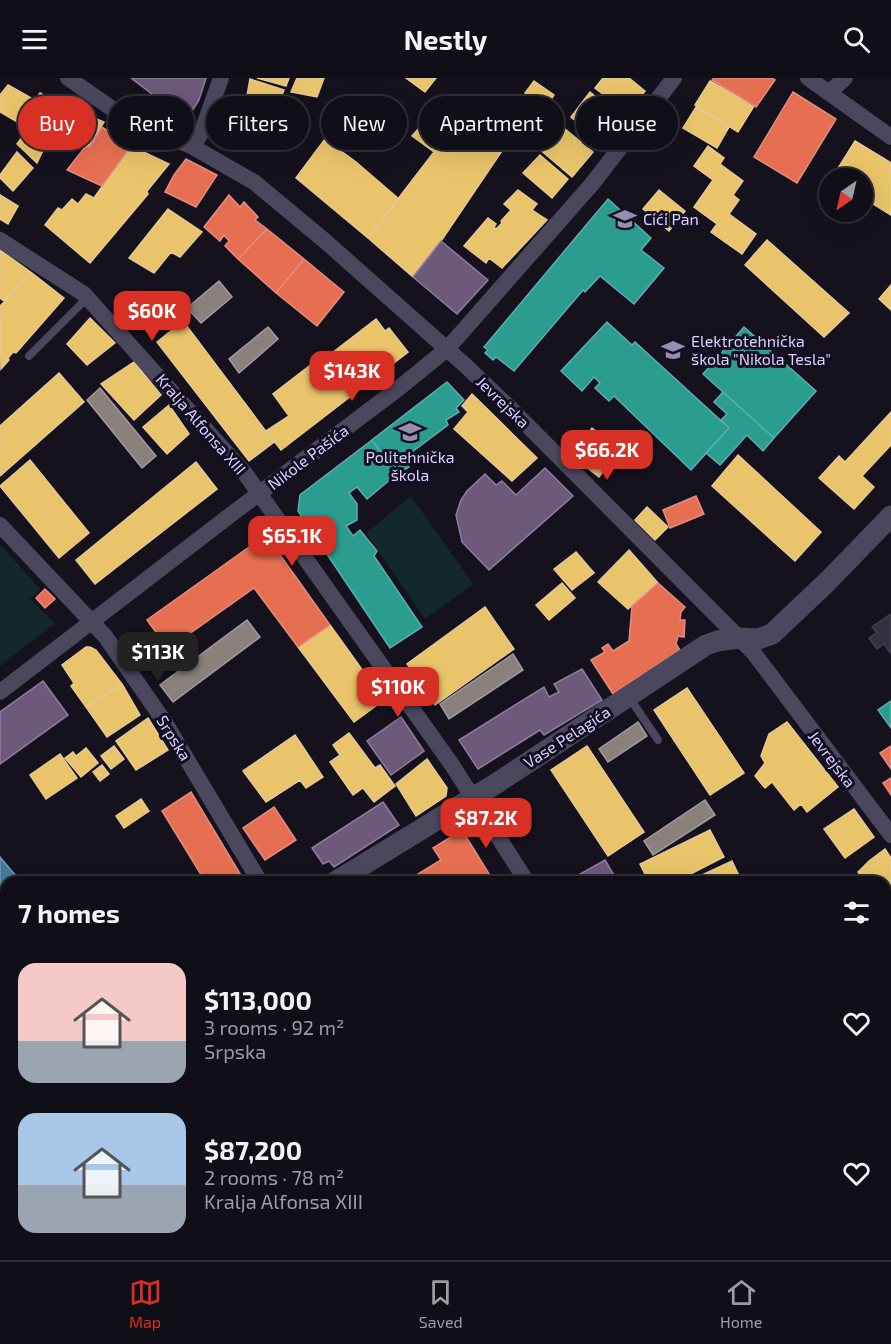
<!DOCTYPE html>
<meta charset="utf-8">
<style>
:root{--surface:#100e16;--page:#19171f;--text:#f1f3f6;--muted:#9c9ca1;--line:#302e35;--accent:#d93025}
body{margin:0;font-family:"Exo 2",sans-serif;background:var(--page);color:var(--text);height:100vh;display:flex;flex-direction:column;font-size:22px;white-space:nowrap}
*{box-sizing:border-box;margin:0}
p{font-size:20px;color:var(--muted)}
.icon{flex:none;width:33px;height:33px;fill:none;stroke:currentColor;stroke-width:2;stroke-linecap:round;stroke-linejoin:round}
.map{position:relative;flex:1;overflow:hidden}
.drawer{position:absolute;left:0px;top:798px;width:891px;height:384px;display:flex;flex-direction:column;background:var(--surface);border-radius:18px 18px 0 0;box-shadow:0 6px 24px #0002,0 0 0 2px var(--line)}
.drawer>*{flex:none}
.banner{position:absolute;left:18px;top:18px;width:855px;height:54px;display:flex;gap:12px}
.needle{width:39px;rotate:214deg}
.fabs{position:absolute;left:819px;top:90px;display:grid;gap:12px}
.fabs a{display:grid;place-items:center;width:54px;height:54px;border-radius:50%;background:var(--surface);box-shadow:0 6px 24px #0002,0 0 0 2px var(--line);font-size:30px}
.price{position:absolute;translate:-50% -51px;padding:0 14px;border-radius:12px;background:var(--accent);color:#fff;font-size:20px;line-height:39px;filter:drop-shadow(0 2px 3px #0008)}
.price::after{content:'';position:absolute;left:50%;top:36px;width:18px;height:14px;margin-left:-9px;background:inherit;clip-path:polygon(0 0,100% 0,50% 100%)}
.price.current{background:#222;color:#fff}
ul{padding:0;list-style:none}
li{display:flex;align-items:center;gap:18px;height:150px;padding:0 18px}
li span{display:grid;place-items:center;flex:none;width:168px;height:120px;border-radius:18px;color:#555}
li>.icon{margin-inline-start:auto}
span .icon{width:72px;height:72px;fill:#fffc;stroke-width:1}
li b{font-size:26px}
h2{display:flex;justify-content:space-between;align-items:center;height:72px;padding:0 18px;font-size:26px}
.chip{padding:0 21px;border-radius:27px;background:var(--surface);box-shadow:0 6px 24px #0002,0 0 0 2px var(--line);font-size:21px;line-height:54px}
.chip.current{background:var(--accent);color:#fff}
header{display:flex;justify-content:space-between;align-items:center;height:78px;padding:0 18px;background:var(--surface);font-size:27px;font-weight:700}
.tab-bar{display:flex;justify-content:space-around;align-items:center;height:84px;border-top:2px solid var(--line);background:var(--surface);font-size:16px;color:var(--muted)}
.tab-bar a{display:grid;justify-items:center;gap:3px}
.tab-bar .current{color:var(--accent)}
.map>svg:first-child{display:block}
.green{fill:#12282a}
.homes{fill:#e9c46a;stroke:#e4c896;stroke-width:1.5}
.shops{fill:#e76f51;stroke:#e38c85;stroke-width:1.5}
.offices{fill:#6d597a;stroke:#8e7da2;stroke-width:1.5}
.schools{fill:#2a9d8f;stroke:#5fadb0;stroke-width:1.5}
.public{fill:#457b9d;stroke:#7295ba;stroke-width:1.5}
.industry{fill:#8a817c;stroke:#a299a3;stroke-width:1.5}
.building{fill:#34303f;stroke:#433d51;stroke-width:1.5}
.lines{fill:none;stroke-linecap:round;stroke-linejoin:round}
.service{stroke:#4b485e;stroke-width:8}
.minor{stroke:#4b485e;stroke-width:16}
.tertiary{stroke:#4b485e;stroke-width:21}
.labels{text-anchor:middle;stroke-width:6;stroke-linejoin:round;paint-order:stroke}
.poi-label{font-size:16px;fill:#dad1fe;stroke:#130e22;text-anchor:start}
.street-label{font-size:16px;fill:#dad1fe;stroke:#130e22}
</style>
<header><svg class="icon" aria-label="menu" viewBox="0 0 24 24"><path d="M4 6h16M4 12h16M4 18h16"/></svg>Nestly<svg class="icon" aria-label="search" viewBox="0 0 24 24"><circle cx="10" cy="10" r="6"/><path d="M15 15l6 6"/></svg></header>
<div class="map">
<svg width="891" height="1182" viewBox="0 0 891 1182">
<rect width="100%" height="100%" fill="#15121d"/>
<!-- green -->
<path class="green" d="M411 418 473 506 425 541 366 455Z
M0 466 40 511 30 521 55 545 0 588Z
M0 919 6 927V985L0 977Z"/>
<!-- homes -->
<path class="homes" d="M257 0H289L286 8Z
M297 0H324L317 19 291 14Z
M406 0H436L425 14Z
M603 0H629L645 13 628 35 595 10Z
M250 1 284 12 275 34 246 23Z
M534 3 554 17 546 29 525 15Z
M710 3 754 28 738 54 695 27Z
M8 7 33 21 19 45 0 34V17Z
M590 14 604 25 607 22 628 39 609 62 597 51 593 56 571 39Z
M40 15 63 30 48 53 24 41Z
M444 22 504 70 441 163 413 199 368 160 434 74 412 58Z
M696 29 729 49 717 70 683 50Z
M78 33 104 44 88 69 61 57Z
M559 46 593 74 572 99 538 70Z
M27 52 46 66 37 85 17 66Z
M325 61 356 84 399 121 368 160 296 100Z
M855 63 891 85V137L862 119V100H832Z
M131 68 169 86 147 113 148 116 90 185 45 147 58 130 62 132 72 121 78 126 86 116 94 120Z
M708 68 724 80 720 86 743 103 733 117 739 122 729 136 756 156 742 176 711 154 717 146 694 129 713 102 694 88Z
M17 74 33 90 13 113 0 100V97Z
M540 77 568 101 552 120 523 95Z
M518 112 537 126 532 132 547 142 502 190 489 180 486 185 464 168 488 140 496 146 494 149 496 151 502 145 501 143 511 132 504 126Z
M659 112 685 133 669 153 643 131Z
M0 117 18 128 8 146 0 141Z
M168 131 202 154 180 179 171 174 154 195 129 180Z
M767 162 849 235 824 259 745 187Z
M0 172 32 195 4 223 0 220Z
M32 195 64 220 16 275 13 274 8 280 9 282 1 291 0 228Z
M891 207V232L879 221Z
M90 240 115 265 87 287 67 266Z
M376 241 385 253 389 250 408 274 281 372 266 353 289 338 273 316 326 275 328 278Z
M183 243 274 364 249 383 157 264Z
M134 284 161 317 134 342 101 306Z
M59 295 84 324 0 398V348Z
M472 316 537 380 512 403 454 351 468 334 462 328Z
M169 327 189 356 167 376 143 349Z
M891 334V367L862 398 874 409 854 431 819 400 839 378 845 384Z
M592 350 620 372 599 399 571 377Z
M738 377 821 454 795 483 712 408Z
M30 382 89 455 59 480 0 408Z
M196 384 217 411 95 506 76 482Z
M647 429 668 449 655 462 635 442Z
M629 472 658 505 628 531 598 504Z
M576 474 594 495 572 512 554 491Z
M562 505 575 520 549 542 536 527Z
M485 529 514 571 435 627 407 586Z
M330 547 384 622 354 644 298 569Z
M86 569H90L96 572 122 606 86 629 71 608 74 605 62 587Z
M122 606 140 637 107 659 86 629Z
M687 610 744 695 710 717 654 632Z
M148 640 168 672 136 692 116 663Z
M787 644 838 709 807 734 801 726 794 732 772 704 765 710 755 698 765 685 761 678 769 656Z
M349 655 375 690 380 687 395 708 374 724 363 710 353 717 330 684 340 677 333 667Z
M295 657 323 699 306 710 300 702 266 724 243 693Z
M114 668 124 681 111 691 101 678Z
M587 668 644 754 608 778 551 692Z
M86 670 98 685 81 699 65 680 73 674 76 678Z
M60 676 77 700 46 721 30 697Z
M427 681 447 710 446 718 416 738 396 706Z
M102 687 109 696 100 703 93 694Z
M141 721 149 733 124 750 116 738Z
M854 731 874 759 845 780 824 751Z
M710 752 724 779 675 804H649L640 786Z
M885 771 891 780V846L885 838V804H865L858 794 869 783Z
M732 783 742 804H687Z
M145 1176H219L223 1182H148Z"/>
<!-- shops -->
<path class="shops" d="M714 0H772L775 2 756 29 712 2Z
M793 14 836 41 797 105 754 79Z
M236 21 281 43 270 71 225 45Z
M102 49 131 68 102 108 67 92 85 69H90Z
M186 81 217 97 196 129 165 114 174 97Z
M229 117 240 129 244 124 258 139 255 142 267 151 238 181 225 168 229 163 224 157 220 163 204 149Z
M267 151 304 181 276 215 238 181Z
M304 181 344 214 317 248 276 215Z
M696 418 704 436 670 450 663 432Z
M266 457 330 547 298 569 254 510 168 571 147 542Z
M658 505 685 529 681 534 680 542H685L684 559 678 558 676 566 680 572 613 616 591 582 605 574 602 570 608 566 613 573 629 563 632 528Z
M45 511 55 521 45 530 36 520Z
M891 668V691L880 675Z
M891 700V717L883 705Z
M191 714 245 804H204L205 803 162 733Z
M274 729 296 762 265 782 243 750Z
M462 752 494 804H405L441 782 433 770Z
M885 1040 891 1041V1075L885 1073Z
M0 1100 6 1101V1176H60L63 1182H0Z
M484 1176H531L535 1182H488Z"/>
<!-- offices -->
<path class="offices" d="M131 0H206L199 22 192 33 188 37 181 40 175 39 168 34 161 23Z
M441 163 488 202 457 236 413 199Z
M545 390 573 418 489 492 462 464 456 437 461 422 467 413 485 396 496 407 502 403 516 417Z
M582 591 602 622 544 657 540 652 478 691 459 662 544 609 549 619 559 614 554 606Z
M43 603 68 637 0 686V634Z
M401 639 424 673 391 697 367 663Z
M383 724 399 747 334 789 329 783 323 786 312 770Z
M605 782 618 804H566Z"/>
<!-- schools -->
<path class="schools" d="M608 121 651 160 641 172 664 190 634 226 600 198 585 214 583 212 514 293 496 279 493 282 485 275 488 272 484 269Z
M607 244 632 267 635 264 729 350 691 392 614 318 609 323 595 310 600 305 594 299 582 313 561 293Z
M744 249 816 313 774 360 703 296Z
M447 304 464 322 456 330 459 334 446 342 448 347 404 380 409 389 397 396 372 362Z
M723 314 774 360 763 373 747 357 720 387 706 375 729 350 721 342 727 336 714 324Z
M372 362 397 396 367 421 357 409 349 415 357 426V442L346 448 353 458 360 452 377 473 374 478 422 549 390 570 298 433 300 417Z
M891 623V650L878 632Z"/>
<!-- public -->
<path class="public" d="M0 779 21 804H6V825L0 830Z"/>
<!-- industry -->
<path class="industry" d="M219 203 232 219 201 245 187 230Z
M268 249 278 261 239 295 229 281Z
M100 310 156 378 142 390 87 322Z
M247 542 260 559 173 624 160 607Z
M513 576 523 592 449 641 440 626Z
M638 644 647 658 608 684 599 671Z
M705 722 715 737 653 777 644 763Z"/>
<!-- building -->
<path class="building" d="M891 536V576L884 566 877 571 869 560 877 555 872 549Z"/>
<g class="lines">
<!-- service -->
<path class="service" d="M29 278 87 220
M629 619 658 662"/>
<!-- minor -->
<path class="minor" d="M68 0 111 30 135 44 193 69 254 104 325 163 466 288 509 329 753 574 891 757
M808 0 891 59
M830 14 845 0
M193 69 202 53 221 0
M0 162 84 216 244 394 452 687 527 804
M0 447 105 558 164 643 260 804
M0 614 237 432 399 310 447 271 592 106 674 0
M98 1176 102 1182
M465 1176 468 1182
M753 1176 757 1182"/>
<!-- tertiary -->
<path class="tertiary" d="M335 804 497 705 706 567 717 563 740 560 758 561 772 556 827 504 891 438
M0 1027 6 1035"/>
</g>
<!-- icons -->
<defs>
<g id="school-bare" transform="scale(1.8)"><path d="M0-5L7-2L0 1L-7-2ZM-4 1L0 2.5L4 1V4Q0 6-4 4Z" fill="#958eaf" stroke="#130e22" stroke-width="2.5" paint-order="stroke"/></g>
</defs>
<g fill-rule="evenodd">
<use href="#school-bare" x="625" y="141"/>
<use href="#school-bare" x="673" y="272"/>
<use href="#school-bare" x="410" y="354"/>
</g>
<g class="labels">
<!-- poi labels -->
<g class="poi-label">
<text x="643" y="147">Cići Pan</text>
<text x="691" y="269">Elektrotehnička<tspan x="691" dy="18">škola "Nikola Tesla"</tspan></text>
<text x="410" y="385" text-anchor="middle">Politehnička<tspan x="410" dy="18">škola</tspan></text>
</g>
<!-- street labels -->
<g class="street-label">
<text transform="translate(503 324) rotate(44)" y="6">Jevrejska</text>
<text transform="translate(201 346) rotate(49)" y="6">Kralja Alfonsa XIII</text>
<text transform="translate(308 379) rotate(-37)" y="6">Nikole Pašića</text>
<text transform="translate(567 659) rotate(-33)" y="6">Vase Pelagića</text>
<text transform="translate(174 660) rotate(58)" y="6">Srpska</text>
<text transform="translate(832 681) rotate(53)" y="6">Jevrejska</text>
</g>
</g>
</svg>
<div class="fabs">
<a><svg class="needle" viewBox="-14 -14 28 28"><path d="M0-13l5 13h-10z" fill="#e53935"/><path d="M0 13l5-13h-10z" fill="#9c9ca1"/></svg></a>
</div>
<b class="price" style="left:152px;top:264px">$60K</b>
<b class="price" style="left:352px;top:324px">$143K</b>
<b class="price" style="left:607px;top:403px">$66.2K</b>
<b class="price" style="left:292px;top:489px">$65.1K</b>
<b class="price current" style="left:158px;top:605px">$113K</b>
<b class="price" style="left:398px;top:640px">$110K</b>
<b class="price" style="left:486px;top:771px">$87.2K</b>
<div class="banner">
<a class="chip current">Buy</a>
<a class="chip">Rent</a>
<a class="chip">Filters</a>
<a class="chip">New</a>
<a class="chip">Apartment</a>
<a class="chip">House</a>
</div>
<section class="drawer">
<h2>7 homes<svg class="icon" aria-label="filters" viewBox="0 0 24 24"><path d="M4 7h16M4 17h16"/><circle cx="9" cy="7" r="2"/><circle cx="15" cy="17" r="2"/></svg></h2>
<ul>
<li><span style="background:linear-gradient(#f6c9c9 65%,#9aa5b1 0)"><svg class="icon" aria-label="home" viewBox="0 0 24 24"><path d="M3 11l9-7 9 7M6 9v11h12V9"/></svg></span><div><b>$113,000</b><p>3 rooms · 92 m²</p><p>Srpska</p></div><svg class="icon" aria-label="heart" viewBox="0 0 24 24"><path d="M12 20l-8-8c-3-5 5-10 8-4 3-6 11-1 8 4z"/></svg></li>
<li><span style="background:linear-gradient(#a9c7e8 60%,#9aa5b1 0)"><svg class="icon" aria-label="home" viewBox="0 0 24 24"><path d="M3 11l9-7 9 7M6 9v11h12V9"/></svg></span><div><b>$87,200</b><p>2 rooms · 78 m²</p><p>Kralja Alfonsa XIII</p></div><svg class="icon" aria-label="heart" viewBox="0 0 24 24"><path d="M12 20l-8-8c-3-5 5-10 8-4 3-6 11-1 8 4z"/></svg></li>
</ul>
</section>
</div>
<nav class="tab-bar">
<a class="current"><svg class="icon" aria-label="map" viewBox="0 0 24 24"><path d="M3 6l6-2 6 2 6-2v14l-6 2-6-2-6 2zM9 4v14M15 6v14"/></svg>Map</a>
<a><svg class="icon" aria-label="saved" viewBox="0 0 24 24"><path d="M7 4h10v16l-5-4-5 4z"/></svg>Saved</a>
<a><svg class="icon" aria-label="home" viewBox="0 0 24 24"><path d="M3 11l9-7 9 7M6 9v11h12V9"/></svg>Home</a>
</nav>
